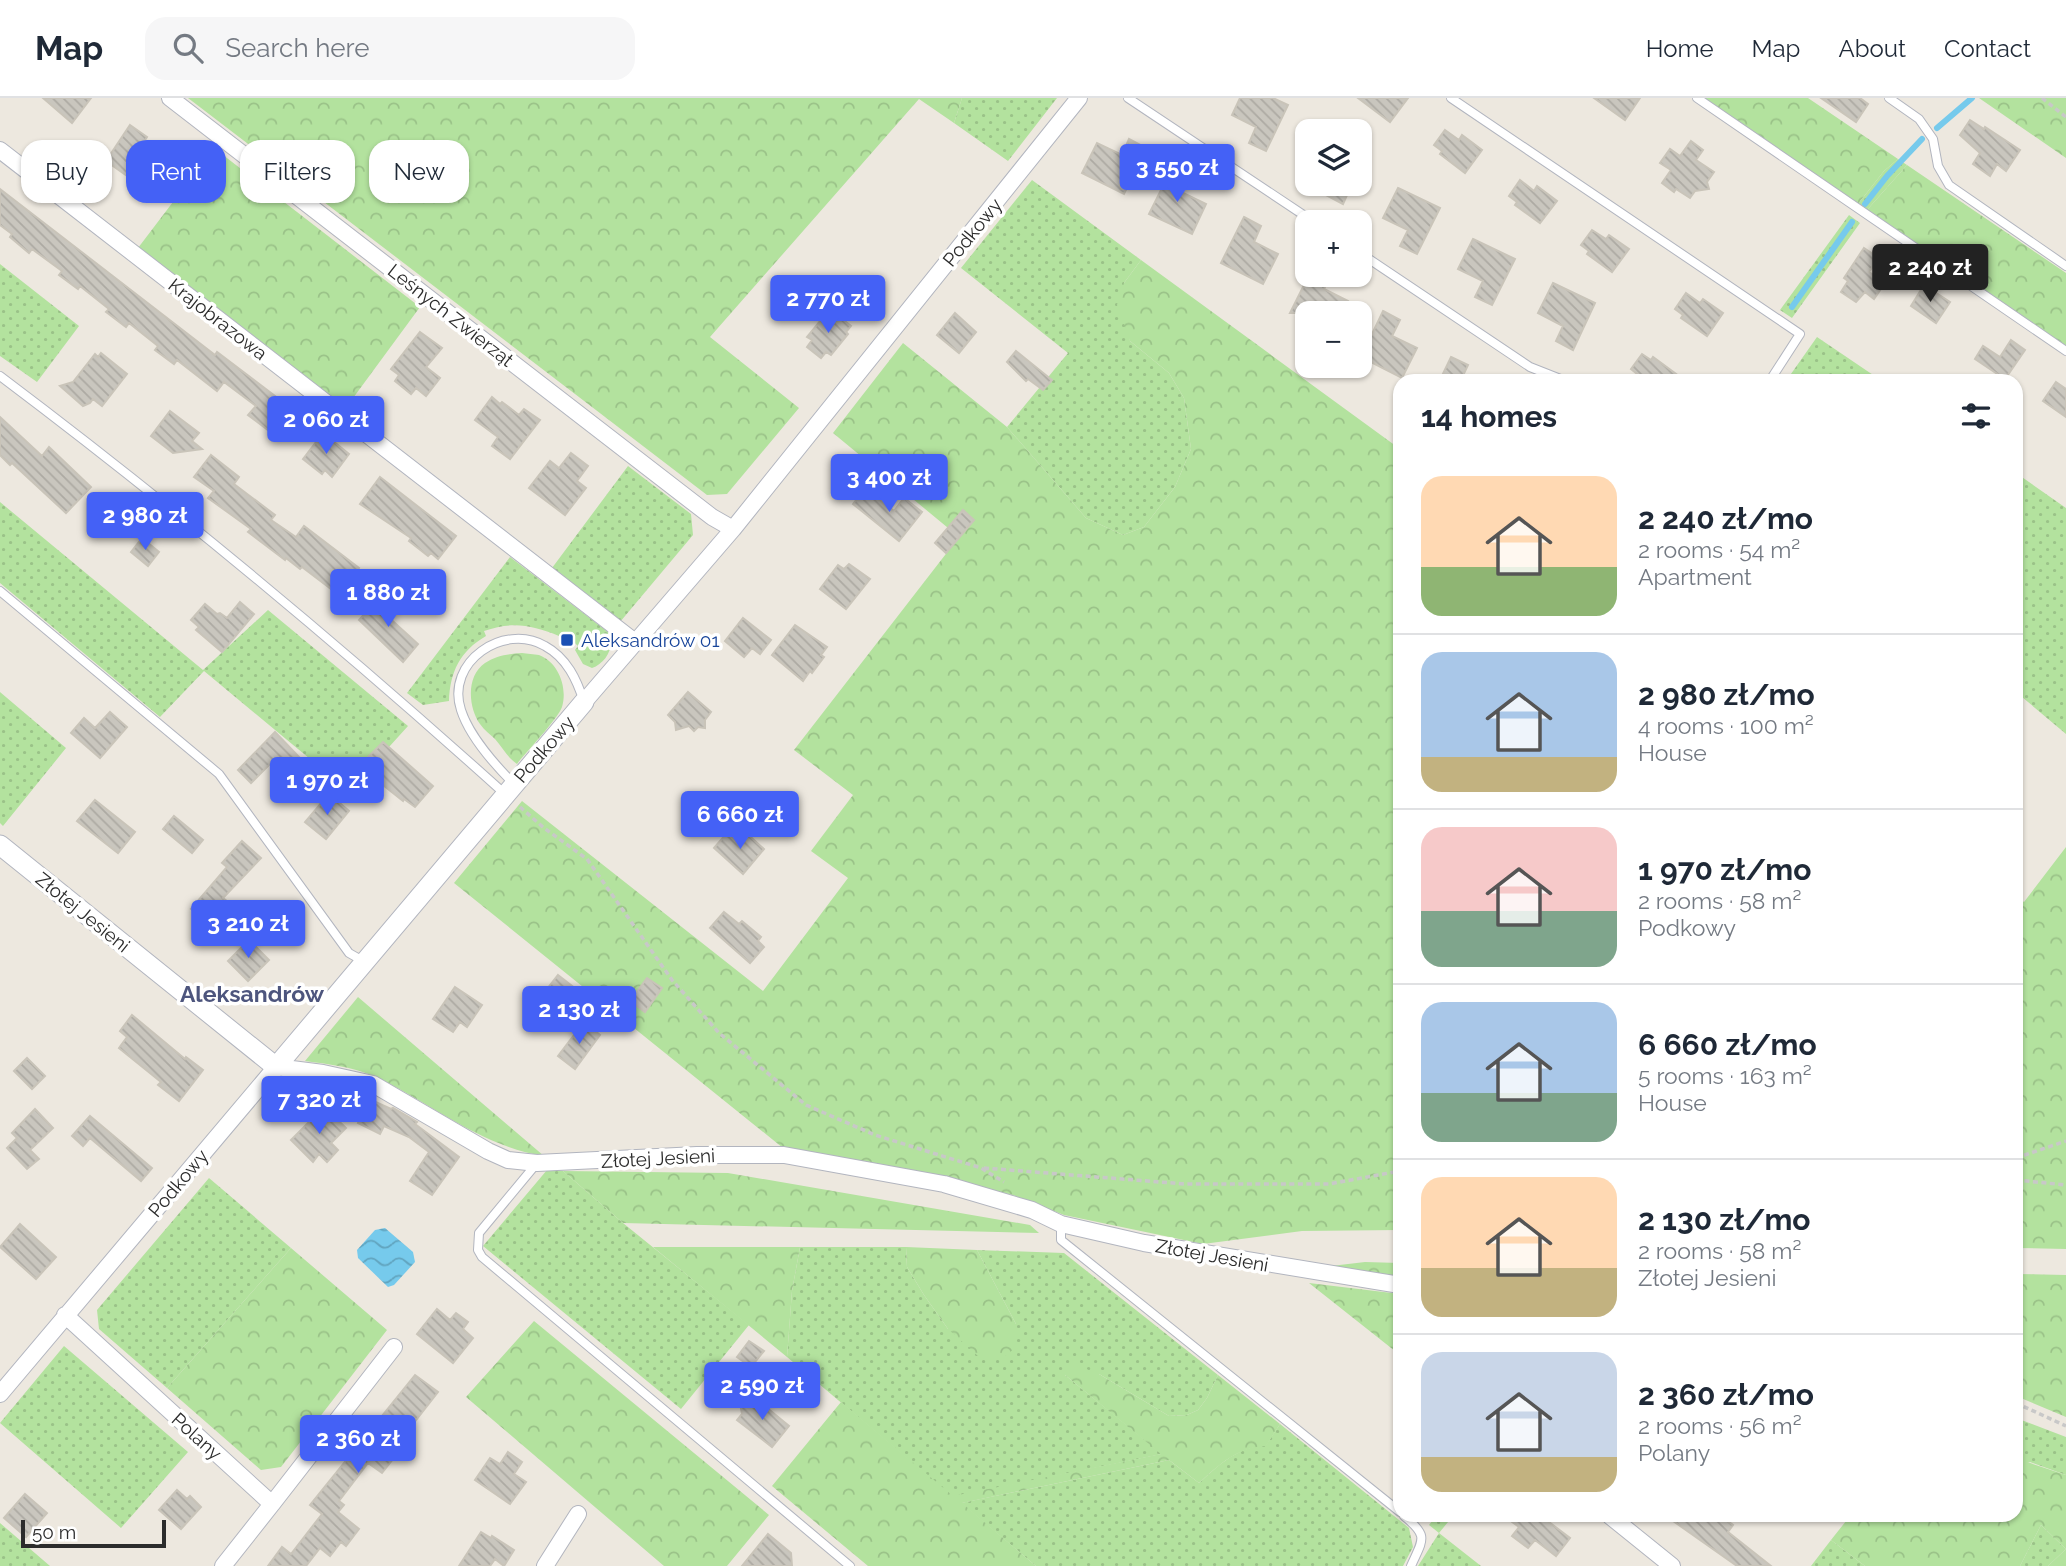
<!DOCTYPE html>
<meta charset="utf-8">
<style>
:root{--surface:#fff;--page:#f6f6f7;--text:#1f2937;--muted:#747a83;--line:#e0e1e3;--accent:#4461f6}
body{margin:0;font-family:Raleway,sans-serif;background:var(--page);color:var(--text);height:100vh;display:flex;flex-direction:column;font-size:26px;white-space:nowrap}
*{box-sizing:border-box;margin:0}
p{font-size:23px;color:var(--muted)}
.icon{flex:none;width:38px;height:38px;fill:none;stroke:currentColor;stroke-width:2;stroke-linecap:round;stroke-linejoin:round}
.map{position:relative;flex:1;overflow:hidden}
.panel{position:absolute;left:1393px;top:276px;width:630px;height:1148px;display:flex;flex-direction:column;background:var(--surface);border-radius:21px;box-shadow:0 2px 5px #0004}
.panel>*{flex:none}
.banner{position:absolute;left:21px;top:42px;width:665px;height:63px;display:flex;gap:14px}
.fabs{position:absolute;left:1295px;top:21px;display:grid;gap:14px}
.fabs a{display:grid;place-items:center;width:77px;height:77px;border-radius:14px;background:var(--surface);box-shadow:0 2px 5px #0004;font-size:35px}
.scale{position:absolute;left:21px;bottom:18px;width:145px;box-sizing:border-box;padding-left:7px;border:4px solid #2c2c2c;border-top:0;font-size:19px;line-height:24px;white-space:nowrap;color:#2c2c2c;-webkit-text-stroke:5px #fff;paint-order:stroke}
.price{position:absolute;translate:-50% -60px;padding:0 16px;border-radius:7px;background:var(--accent);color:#fff;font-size:23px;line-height:46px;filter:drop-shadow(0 2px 4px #0008)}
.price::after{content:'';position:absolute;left:50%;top:42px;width:21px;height:16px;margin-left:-10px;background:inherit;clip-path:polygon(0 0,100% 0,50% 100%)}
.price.on{background:#222;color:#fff}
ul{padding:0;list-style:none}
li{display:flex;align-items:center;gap:21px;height:175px;padding:0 28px}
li+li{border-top:2px solid var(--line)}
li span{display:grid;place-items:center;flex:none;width:196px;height:140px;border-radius:21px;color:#555}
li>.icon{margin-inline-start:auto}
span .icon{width:84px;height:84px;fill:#fffc;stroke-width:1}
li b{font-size:30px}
h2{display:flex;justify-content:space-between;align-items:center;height:84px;padding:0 28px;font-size:30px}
.tag{padding:0 24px;border-radius:21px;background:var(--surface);box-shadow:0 2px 5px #0004;font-size:24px;line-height:63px}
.tag.on{background:var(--accent);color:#fff}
header{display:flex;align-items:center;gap:42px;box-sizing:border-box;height:98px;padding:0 35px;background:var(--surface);border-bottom:2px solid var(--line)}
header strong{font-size:33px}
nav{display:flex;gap:38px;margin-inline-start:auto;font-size:24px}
.search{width:490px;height:63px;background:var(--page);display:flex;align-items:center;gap:18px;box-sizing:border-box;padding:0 24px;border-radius:21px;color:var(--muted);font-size:26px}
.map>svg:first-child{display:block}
.grass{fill:url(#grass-dots)}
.forest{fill:url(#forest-crowns)}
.water{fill:url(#water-waves)}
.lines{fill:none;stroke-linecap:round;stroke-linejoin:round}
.stream{stroke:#76caec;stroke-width:6}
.building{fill:url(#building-back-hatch);stroke:#c9c4b9;stroke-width:2}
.service-casing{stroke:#b2b5bf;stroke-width:10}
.minor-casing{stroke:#b2b5bf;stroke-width:18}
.tertiary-casing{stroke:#b2b5bf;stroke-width:21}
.path{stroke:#c8c8c8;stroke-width:3.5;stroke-dasharray:5 3.5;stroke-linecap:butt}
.service{stroke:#fff;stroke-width:8}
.minor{stroke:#fff;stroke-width:16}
.tertiary{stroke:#fff;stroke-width:19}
.transit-dot{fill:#1a4fb4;stroke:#fff;stroke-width:2.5}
.labels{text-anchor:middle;stroke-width:7;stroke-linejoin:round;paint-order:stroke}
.street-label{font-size:19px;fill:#2c2c2c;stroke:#fff}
.transit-label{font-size:19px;fill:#164399;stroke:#fff;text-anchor:start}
.quarter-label{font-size:23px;font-weight:bold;fill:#4d557d;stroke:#fff}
</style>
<header>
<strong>Map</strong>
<div class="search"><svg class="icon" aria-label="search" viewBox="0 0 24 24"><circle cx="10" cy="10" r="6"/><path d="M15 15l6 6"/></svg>Search here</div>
<nav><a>Home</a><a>Map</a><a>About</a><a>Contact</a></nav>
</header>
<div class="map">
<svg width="2066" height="1468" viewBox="0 0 2066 1468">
<defs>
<pattern id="grass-dots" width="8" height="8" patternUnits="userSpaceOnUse" patternTransform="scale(1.75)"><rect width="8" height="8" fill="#b3e29e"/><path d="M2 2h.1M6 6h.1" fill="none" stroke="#9ac288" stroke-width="1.8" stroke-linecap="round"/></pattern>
<pattern id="forest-crowns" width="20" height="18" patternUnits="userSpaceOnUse" patternTransform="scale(1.75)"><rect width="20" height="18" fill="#b3e29e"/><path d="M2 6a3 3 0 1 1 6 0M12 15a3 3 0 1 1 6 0" fill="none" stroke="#9ac288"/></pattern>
<pattern id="water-waves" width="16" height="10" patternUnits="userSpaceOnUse" patternTransform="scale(1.75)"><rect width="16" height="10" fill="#76caec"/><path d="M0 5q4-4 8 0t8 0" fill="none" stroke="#61a4bf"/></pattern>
<pattern id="building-back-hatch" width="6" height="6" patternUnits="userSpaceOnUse" patternTransform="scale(1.75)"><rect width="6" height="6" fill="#c9c6be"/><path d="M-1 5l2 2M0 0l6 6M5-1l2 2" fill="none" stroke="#adaaa3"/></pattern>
</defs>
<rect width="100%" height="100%" fill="#ede8df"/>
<!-- grass -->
<path class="grass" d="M962 0H1057L1008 63 954 25Z
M1898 61 1907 67 1867 112 1858 106 1884 73Z
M1032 82 1141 162 1124 185 1130 243 1169 275 1184 300 1191 351 1175 389 1144 429 1123 437 1086 420 1007 329 1068 255 961 170Z
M1849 117 1860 125 1792 220 1780 212Z
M0 166 79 228 37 284 0 258Z
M1817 239 1882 283H1786Z
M628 368 691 416 693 437 620 524 552 470Z
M2016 375 2066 410V636L2016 594Z
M0 404 203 572 268 512 408 628 389 649 395 654 371 679 366 675 351 695 204 573 160 619 0 485Z
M510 459 608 534C616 548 606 565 592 570L583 566 575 552 578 548 563 534 559 538C532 527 512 523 484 533L486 538C460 553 450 574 449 603L423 607 407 595Z
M0 594 66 650 3 728 0 725Z
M547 1072 563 1073 623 1125 749 1227 681 1311 483 1148Z
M209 1080 291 1150 167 1290 99 1231 97 1212Z
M800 1149H906L907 1169 924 1197 948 1231 1016 1226 977 1152 1064 1155 1218 1277 1207 1300 1198 1312 1187 1317 1169 1318 1099 1276 1065 1277 1162 1356 953 1399 787 1259 792 1193Z
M64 1248 188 1354 121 1430 0 1325Z
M2016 1320 2066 1339V1377L2030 1364 2016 1369Z
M1280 1326 1409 1430 1413 1449 1403 1468H1036L961 1405 1169 1362 1199 1385C1219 1367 1237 1349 1266 1347Z
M1436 1418H1453L1439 1435 1481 1468H1418L1439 1435 1429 1427Z
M0 1425 50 1468H0Z
M2041 1427 2066 1451 2048 1468H2020Z
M1831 1442 1865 1468H1811Z"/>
<!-- forest -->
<path class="forest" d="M188 0H962L954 25 919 1 710 239 799 310 727 396 707 397Z
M1704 0H1808L1898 61 1884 73 1858 106Z
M1979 0H2066V60Z
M214 50 420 209 345 311 138 150Z
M1907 67 2066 175V248L1867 112Z
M1141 162 1400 351V1132L1302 1133 1203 1146 1064 1117 1013 1097 783 1050 454 785 522 703 763 893 848 780 811 753 853 697 794 652 959 439 833 335 903 245 1007 329 1086 420 1123 437 1144 429 1175 389 1191 351 1184 300 1169 275 1130 243 1117 207 1124 185Z
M522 555C527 556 534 556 539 557 558 564 568 589 562 609 557 622 527 653 517 666 507 659 503 650 495 641 490 636 484 632 480 626 468 609 466 578 485 565 497 557 509 556 522 555Z
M2066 749V1151L2016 1150V798L2024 804Z
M358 899 544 1058C480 1048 431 1005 374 978 352 969 328 966 305 963Z
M563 1073 728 1075 1030 1127 1039 1135 623 1125Z
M653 1149H800L792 1193 787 1259Z
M906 1149 977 1152 1016 1226V1249L1002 1261 978 1258 948 1231 924 1197 907 1169Z
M291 1150 387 1232 281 1369 261 1372 167 1290Z
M1365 1164 1400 1165V1180L1331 1168Z
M2016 1176 2066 1177V1319L2016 1298Z
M1309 1185 1400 1196V1257Z
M534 1223 769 1417 727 1468H664L466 1299Z
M1076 1267 1099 1276 1169 1318 1187 1317 1198 1312 1207 1300 1218 1277 1280 1326 1266 1348C1237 1349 1219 1367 1199 1385L1169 1362 962 1405 1036 1468H868L772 1388 841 1304 953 1398 1161 1356 1065 1277 1067 1271Z
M2021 1362 2066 1377V1468H2048L2066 1451 2041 1427 2020 1468H1865L1831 1442 1850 1418H2016V1369Z"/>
<!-- water -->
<path class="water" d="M385 1130 413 1154 415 1164 394 1187 388 1189 358 1160 357 1152 375 1132Z"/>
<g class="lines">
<!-- stream -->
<path class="stream" d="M1937 30 1972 0
M1865 106 1887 78 1922 41
M1792 209 1852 124"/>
</g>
<!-- building -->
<path class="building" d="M43 0H91L72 25Z
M1240 0H1273L1288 7 1266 53 1249 45 1256 29 1232 17Z
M1358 0H1408L1390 24Z
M1594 0H1640L1625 22Z
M1821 0H1860L1868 6 1856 24Z
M1970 22 1984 31 1985 29 2020 52 2006 73 1997 66 1990 78 1973 66 1980 55 1960 37Z
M130 27 147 39 141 48 153 60 139 78 131 73 127 78 106 63Z
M1445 32 1459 42 1462 37 1482 52 1465 75 1440 56 1442 53 1434 47Z
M1129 41 1146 50 1124 96 1082 75 1097 45 1122 57Z
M1691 43 1703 52 1696 62 1714 74 1707 84 1709 91 1695 93 1690 100 1676 91 1674 94 1662 85 1671 72 1660 65 1670 51 1680 58Z
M1172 70 1189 78 1181 94 1206 106 1192 136 1149 116Z
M1520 82 1534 93 1537 88 1557 103 1540 125 1515 107 1517 104 1509 98Z
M1331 86H1352L1343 106 1326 97Z
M1398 90 1440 110 1417 156 1400 148 1408 132 1383 120Z
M0 91 215 257 217 254 296 314 284 330 275 323 268 332 248 317 256 308 224 284 217 293 177 262 174 266 155 252 158 248 129 225 126 229 106 214 109 211 80 188 78 191 59 177 62 173 32 151 29 155 10 139 12 136 0 127Z
M1244 119 1261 128 1254 144 1278 156 1263 186 1221 165Z
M1592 132 1606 141 1609 137 1629 151 1612 174 1587 156 1589 153 1581 147Z
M1473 141 1515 161 1492 207 1475 199 1483 183 1458 171Z
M1864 150 1879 160 1869 174 1885 185 1874 201 1865 194 1856 204 1841 194 1848 183 1844 180Z
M1309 177H1330L1324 191 1348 203 1342 215H1290Z
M1553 185 1595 205 1573 252 1556 243 1563 228 1538 215Z
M1924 187 1950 204 1936 225 1911 208Z
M1686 195 1700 205 1703 201 1723 215 1707 238 1681 220 1683 217 1675 211Z
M832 213 851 228 846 234 848 236 831 257 826 254 821 260 807 249 812 242 807 239 825 217 827 218Z
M1383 213 1400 222 1392 238 1417 250 1402 280 1361 259Z
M955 215 976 234 959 255 937 237Z
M420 234 442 250 426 269 440 280 426 298 416 290 411 296 395 283 399 277 391 271Z
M2011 242 2025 252 2005 281 1975 261 1983 248 2000 259Z
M1016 253 1052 282 1043 292 1028 281 1026 283 1007 264Z
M101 255 127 276 102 308 93 301 90 305 83 308 60 288 73 284 95 256 98 259Z
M1642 256 1651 262 1653 259 1687 284H1647L1631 271Z
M1451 259 1468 267 1460 284H1439Z
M2056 284 2066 291V319L2043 303Z
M492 299 500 306 502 304 519 317 524 311 540 322 510 361 492 348 498 339 475 322Z
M170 313 199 335 192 343 202 351 173 355 151 338Z
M0 319 42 358 49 349 91 389 66 415 12 365 10 367 0 357Z
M323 335 349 356 332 379 325 372 322 376 303 361Z
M571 355 588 368 577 383 586 390 565 417 529 390 550 363 559 370Z
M211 357 239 379 234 386 275 417 271 422 296 439 304 428 359 470 339 497 302 469 300 471 286 460 285 462 248 434 251 431 208 400 214 393 194 379Z
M380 379 456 438 438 461 431 455 428 458 409 443 411 440 360 406Z
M865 391 894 413 904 400 922 414 899 443 853 406Z
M963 412 974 422 946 455 935 445Z
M142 440 159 454 148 468 131 454Z
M849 466 870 481 846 511 820 491 838 467 844 471Z
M389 489 385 516 418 546 403 564 359 522Z
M240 504 254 516 222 554 196 532 199 529 191 522 205 506 217 516 220 515 227 520Z
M743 520 771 542 760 556 752 550 744 559 725 543Z
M795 527 827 549 821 557 824 559 812 575 810 573 803 583 772 557Z
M688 594 711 614 705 622V630L698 629 694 633 689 628 676 632 675 624 668 617Z
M110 614 127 629 100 660 71 635 84 620 95 630Z
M275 634 300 660 288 672 276 660 251 685 238 672Z
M383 644 433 688 415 709 404 701 403 703 359 668Z
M329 696 349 713 326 741 305 724Z
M95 702 135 734 118 755 77 723Z
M174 718 203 742 192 755 163 731Z
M744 733 764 751 743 776 714 750 727 735 735 743Z
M242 743 261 760 223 800 233 808 214 830 191 811 227 769 222 765Z
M724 814 739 826 742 823 761 839 758 843 764 849 750 865 710 830Z
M249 842 269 862 248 883 228 863Z
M558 877 594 905 583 919 547 891Z
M647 880 662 890 645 914 630 903Z
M455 889 482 907 467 929 460 924 453 934 433 921Z
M132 917 185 961 186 959 203 972 179 1003 158 987 161 984 119 950 127 939 120 933Z
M584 924 600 937 575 971 558 958Z
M27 960 45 978 32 991 14 973Z
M369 1001 391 1011 393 1010 417 1024 415 1026 459 1059 432 1097 410 1083 429 1054 409 1039 384 1028 380 1036 358 1025Z
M324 1009 346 1030 331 1045 338 1052 327 1064 319 1056 313 1064 291 1042Z
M35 1011 53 1030 30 1052 39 1061 27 1071 7 1050 17 1040 12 1035Z
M90 1018 152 1070 141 1083 90 1040 83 1048 72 1038Z
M20 1126 56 1159 36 1181 0 1149Z
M437 1211 450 1222 456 1215 468 1224 463 1231 473 1240 453 1265 417 1236Z
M749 1243 764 1253 751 1269 737 1259Z
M415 1277 438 1294 392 1353 397 1356 382 1375 368 1365 339 1403 344 1407 338 1414 359 1431 346 1448 341 1444 330 1458 320 1450 306 1468H268L282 1449 291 1456 322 1416 310 1407Z
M755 1300 789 1328 772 1349 737 1322 742 1316 740 1305H751Z
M508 1354 522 1364 514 1376 526 1384 510 1406 475 1382 490 1360 500 1366Z
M177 1392 187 1401 190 1398 201 1409 181 1431 159 1412Z
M25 1396 47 1415 26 1439 4 1420Z
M1504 1418H1541L1570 1440 1556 1458 1535 1442 1528 1450 1512 1438 1519 1429Z
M1666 1418H1721L1733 1427 1728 1434 1771 1468H1737Z
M481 1434 491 1440 492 1438 514 1452 504 1468 495 1461 490 1468H459Z
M768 1436 791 1455 792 1468H742Z"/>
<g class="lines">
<!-- service casing -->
<g class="service-casing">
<path id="service" d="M1128 0 1314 124
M1451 0 1800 236 1769 284
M1697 0 2066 253
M1889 0 1919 21 1933 41 1938 68 1949 87 2066 168
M1360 155 1530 269 1568 284
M0 278C174 409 343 550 505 696
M0 493 219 676 349 855 363 863
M514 686C495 667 469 637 461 612 445 564 504 524 545 548 567 560 577 582 584 604
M537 1065 479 1135 478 1152 482 1159 850 1468
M1061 1126V1142L1400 1414
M1404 1418C1429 1438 1423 1441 1411 1468"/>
</g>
<!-- minor casing -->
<g class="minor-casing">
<path id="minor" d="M170 0 712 419 733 431
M0 52 635 544
M584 604 733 431 1079 0
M65 1217 272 1406 223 1468
M0 1296 276 969 323 975 373 986 488 1053 508 1062 537 1065 697 1057H784L944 1086 1032 1112 1061 1126 1144 1145 1400 1187
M272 1406 394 1249
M1610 1418 1672 1468
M545 1468 578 1416"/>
</g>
<!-- tertiary casing -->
<g class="tertiary-casing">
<path id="tertiary" d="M0 747 276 969 584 604"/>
</g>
<!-- path -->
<path class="path" d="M2042 0 2066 19
M520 709 544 730 587 761 672 882 719 935 806 1007 875 1037 981 1070 1004 1084
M2016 1060 2066 1043
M984 1070 1185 1086H1329L1400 1073
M2016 1082 2066 1087
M2016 1305 2066 1328"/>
<!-- service -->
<use href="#service" class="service"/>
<!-- minor -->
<use href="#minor" class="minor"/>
<!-- tertiary -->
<use href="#tertiary" class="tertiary"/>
</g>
<!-- markers -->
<rect class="transit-dot" x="560" y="535" width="14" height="14" rx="3.5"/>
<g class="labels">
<!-- street labels -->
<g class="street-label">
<text transform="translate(972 134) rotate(-51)" y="7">Podkowy</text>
<text transform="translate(451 217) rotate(38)" y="7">Leśnych Zwierząt</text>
<text transform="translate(218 221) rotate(38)" y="7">Krajobrazowa</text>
<text transform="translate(544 651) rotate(-49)" y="7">Podkowy</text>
<text transform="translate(83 814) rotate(39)" y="7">Złotej Jesieni</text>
<text transform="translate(658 1060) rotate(-3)" y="7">Złotej Jesieni</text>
<text transform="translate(178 1085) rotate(-50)" y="7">Podkowy</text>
<text transform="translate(1212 1157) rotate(10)" y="7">Złotej Jesieni</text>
<text transform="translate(197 1338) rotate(42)" y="7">Polany</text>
</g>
<!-- transit labels -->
<g class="transit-label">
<text x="581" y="549">Aleksandrów 01</text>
</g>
<!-- quarter labels -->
<g class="quarter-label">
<text x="252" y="904">Aleksandrów</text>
</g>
</g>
</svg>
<div class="fabs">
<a><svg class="icon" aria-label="layers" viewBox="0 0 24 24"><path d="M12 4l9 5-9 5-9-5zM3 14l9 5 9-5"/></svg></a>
<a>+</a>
<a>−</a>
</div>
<div class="scale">50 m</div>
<b class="price" style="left:1177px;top:106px">3 550 zł</b>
<b class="price on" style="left:1930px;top:206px">2 240 zł</b>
<b class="price" style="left:828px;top:237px">2 770 zł</b>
<b class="price" style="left:326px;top:358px">2 060 zł</b>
<b class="price" style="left:889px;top:416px">3 400 zł</b>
<b class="price" style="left:145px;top:454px">2 980 zł</b>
<b class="price" style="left:388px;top:531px">1 880 zł</b>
<b class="price" style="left:327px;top:719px">1 970 zł</b>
<b class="price" style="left:740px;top:753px">6 660 zł</b>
<b class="price" style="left:248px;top:862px">3 210 zł</b>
<b class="price" style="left:579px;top:948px">2 130 zł</b>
<b class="price" style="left:319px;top:1038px">7 320 zł</b>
<b class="price" style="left:762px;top:1324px">2 590 zł</b>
<b class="price" style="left:358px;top:1377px">2 360 zł</b>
<div class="banner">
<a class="tag">Buy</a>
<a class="tag on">Rent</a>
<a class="tag">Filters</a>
<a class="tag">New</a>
</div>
<section class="panel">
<h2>14 homes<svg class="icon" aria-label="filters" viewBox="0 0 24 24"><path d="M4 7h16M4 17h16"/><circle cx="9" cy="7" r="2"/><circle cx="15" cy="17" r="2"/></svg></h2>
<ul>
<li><span style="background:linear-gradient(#ffd9b3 65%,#8fb573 0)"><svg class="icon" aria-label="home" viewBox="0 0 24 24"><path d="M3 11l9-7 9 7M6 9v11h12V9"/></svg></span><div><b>2 240 zł/mo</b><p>2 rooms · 54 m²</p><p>Apartment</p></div></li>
<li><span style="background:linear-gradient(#a9c7e8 75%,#c2b280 0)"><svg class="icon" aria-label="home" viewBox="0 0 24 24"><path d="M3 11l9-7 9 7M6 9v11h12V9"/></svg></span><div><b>2 980 zł/mo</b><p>4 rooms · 100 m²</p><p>House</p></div></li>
<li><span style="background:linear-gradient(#f6c9c9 60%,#7fa58c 0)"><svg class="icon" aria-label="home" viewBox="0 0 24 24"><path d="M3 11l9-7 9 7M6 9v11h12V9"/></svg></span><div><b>1 970 zł/mo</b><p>2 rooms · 58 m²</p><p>Podkowy</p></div></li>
<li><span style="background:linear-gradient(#a9c7e8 65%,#7fa58c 0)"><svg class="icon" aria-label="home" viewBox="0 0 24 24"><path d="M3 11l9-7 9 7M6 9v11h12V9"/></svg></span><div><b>6 660 zł/mo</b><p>5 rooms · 163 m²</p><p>House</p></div></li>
<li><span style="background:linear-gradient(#ffd9b3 65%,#c2b280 0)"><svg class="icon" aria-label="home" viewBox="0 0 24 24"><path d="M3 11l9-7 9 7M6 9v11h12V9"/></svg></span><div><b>2 130 zł/mo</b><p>2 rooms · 58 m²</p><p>Złotej Jesieni</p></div></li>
<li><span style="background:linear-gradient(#c9d6e8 75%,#c2b280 0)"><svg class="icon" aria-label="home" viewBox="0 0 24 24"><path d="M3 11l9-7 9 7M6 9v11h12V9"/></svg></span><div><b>2 360 zł/mo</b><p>2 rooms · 56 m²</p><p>Polany</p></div></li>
</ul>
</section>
</div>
